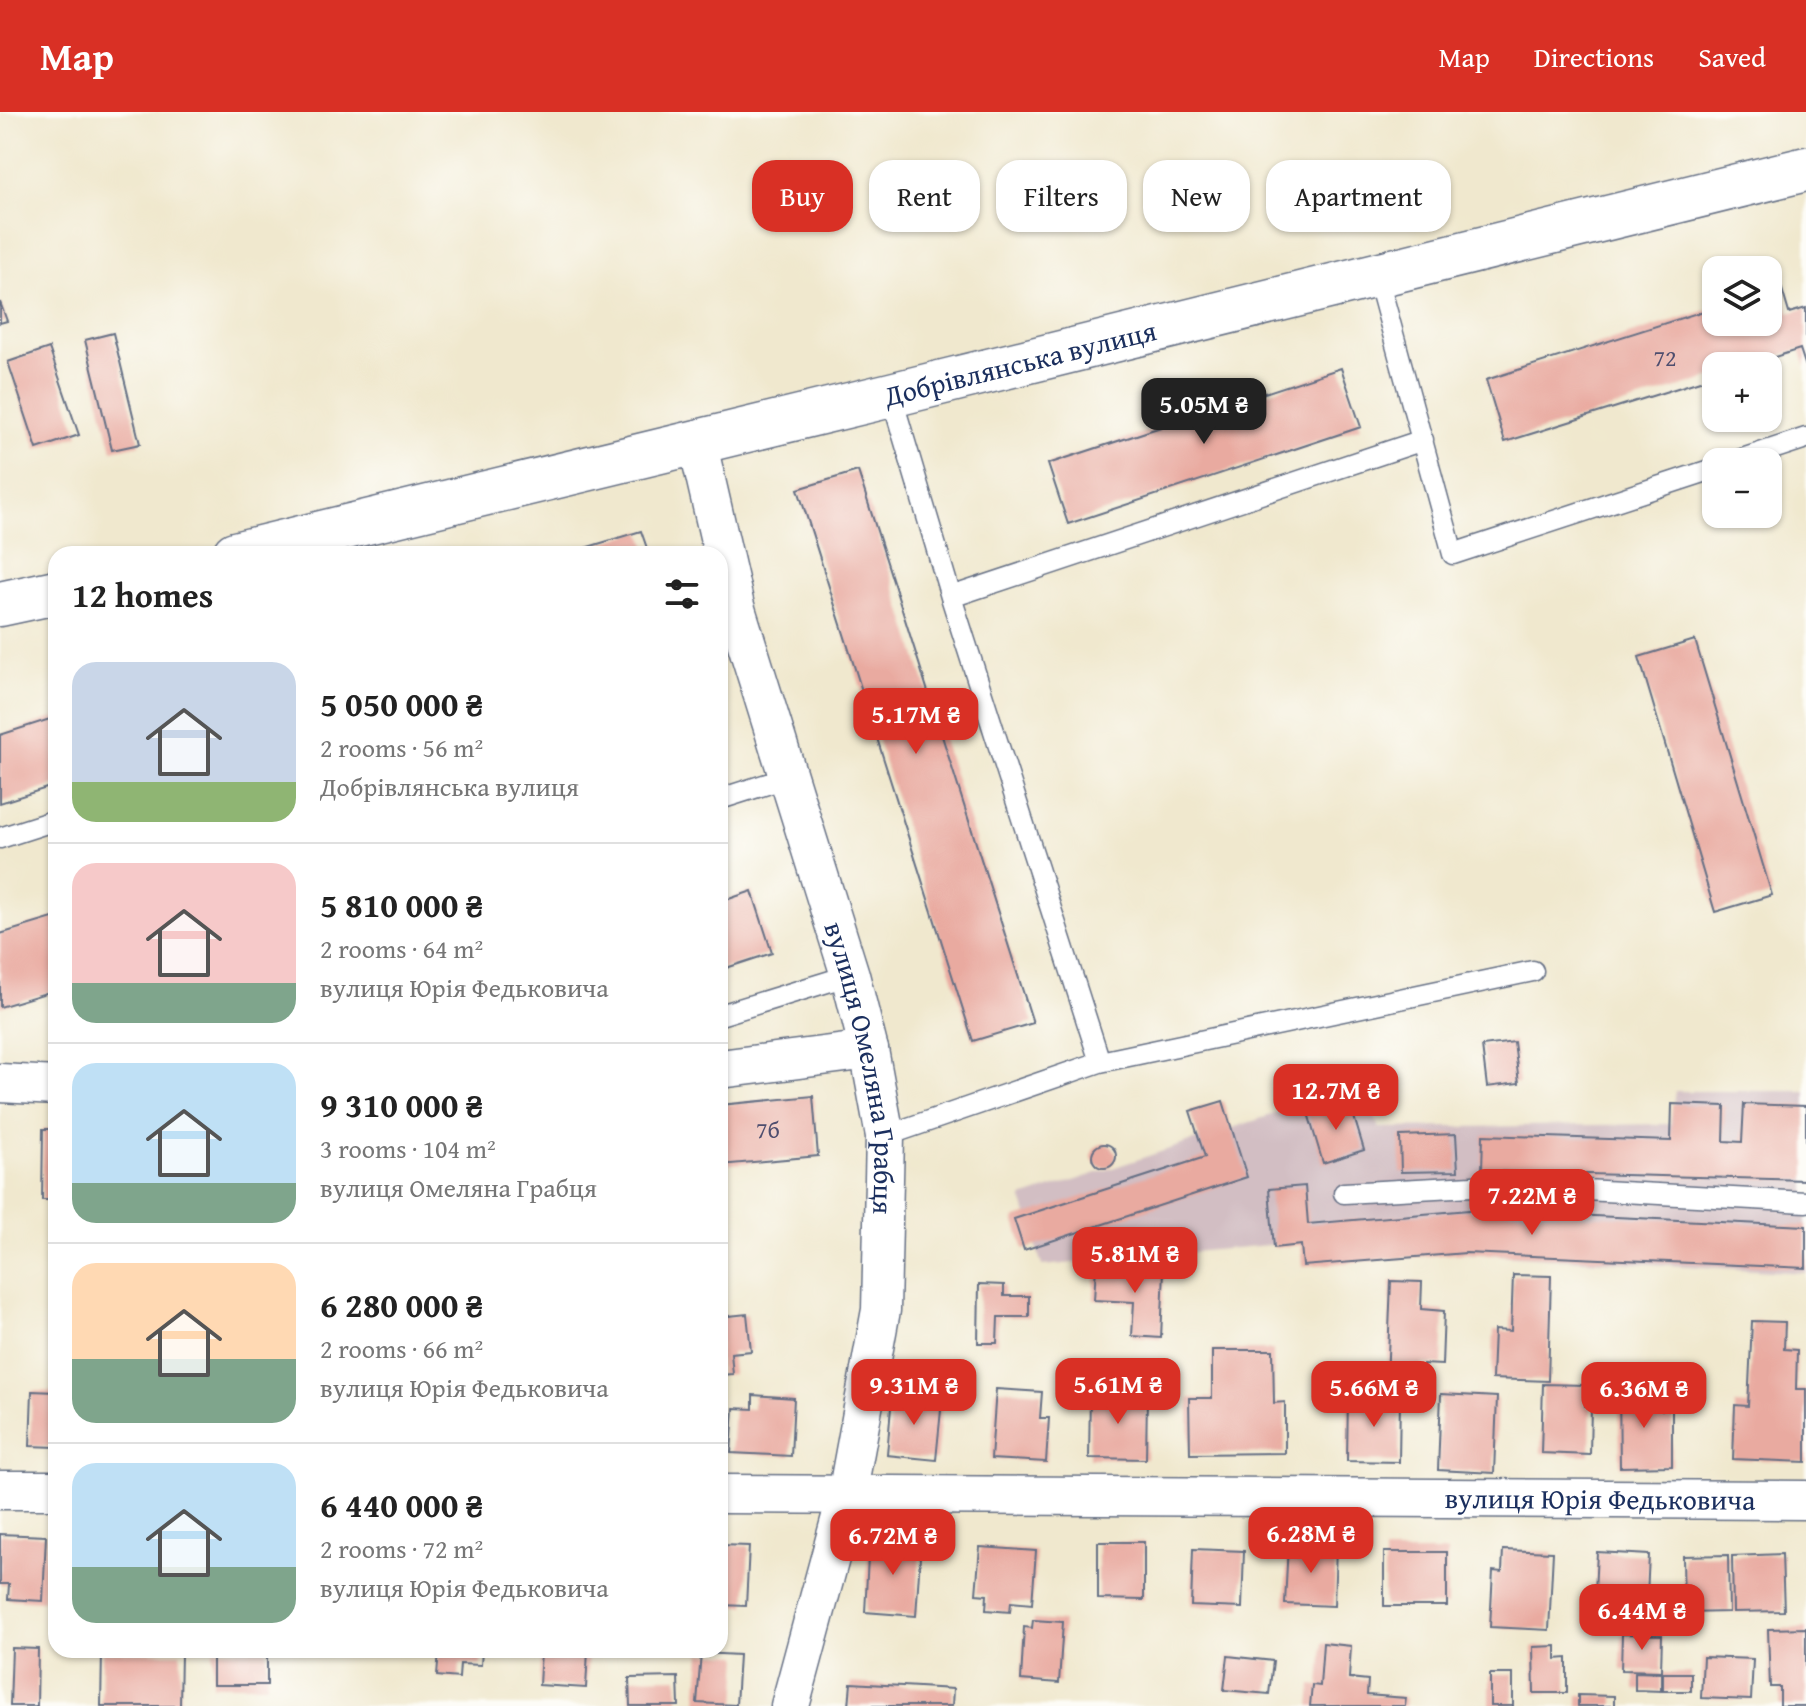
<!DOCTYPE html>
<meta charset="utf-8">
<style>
:root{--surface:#fff;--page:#f2f2f2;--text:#222;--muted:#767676;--line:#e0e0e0;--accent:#d93025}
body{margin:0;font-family:"Gentium Book Plus",serif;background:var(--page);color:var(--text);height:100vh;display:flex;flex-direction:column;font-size:30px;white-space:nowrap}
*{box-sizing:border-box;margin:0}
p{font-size:26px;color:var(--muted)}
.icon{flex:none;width:44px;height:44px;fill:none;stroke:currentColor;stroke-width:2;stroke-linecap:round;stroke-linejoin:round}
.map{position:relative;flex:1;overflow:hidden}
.drawer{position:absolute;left:48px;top:434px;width:680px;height:1112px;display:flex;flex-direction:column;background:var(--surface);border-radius:24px;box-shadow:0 2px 6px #0004}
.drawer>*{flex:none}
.hud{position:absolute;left:752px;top:48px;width:760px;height:72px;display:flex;gap:16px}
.buttons{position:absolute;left:1702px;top:144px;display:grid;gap:16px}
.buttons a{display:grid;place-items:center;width:80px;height:80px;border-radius:16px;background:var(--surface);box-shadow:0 2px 6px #0004;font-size:40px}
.price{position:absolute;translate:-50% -68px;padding:0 18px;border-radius:16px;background:var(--accent);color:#fff;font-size:26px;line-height:52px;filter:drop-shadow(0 2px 4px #0008)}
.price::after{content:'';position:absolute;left:50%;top:48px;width:24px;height:18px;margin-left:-12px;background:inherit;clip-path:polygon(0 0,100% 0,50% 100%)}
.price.on{background:#222;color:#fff}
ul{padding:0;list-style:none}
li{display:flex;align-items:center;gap:24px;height:200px;padding:0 24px}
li+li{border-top:2px solid var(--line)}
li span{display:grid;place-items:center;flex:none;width:224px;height:160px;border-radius:24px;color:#555}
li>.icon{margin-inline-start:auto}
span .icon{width:96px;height:96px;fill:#fffc;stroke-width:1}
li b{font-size:34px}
h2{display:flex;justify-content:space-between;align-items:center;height:96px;padding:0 24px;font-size:34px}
.chip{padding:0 28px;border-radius:24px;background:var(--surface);box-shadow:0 2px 6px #0004;font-size:28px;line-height:72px}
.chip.on{background:var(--accent);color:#fff}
header{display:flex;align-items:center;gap:48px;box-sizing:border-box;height:112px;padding:0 40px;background:var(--accent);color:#fff}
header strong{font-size:38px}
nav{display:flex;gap:44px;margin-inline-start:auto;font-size:28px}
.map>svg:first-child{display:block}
.industrial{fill:#d2bec3}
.building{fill:#e9aaa0}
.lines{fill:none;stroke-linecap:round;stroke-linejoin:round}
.lane-casing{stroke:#667085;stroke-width:23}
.street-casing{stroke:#667085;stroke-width:41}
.secondary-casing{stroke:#667085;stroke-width:47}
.lane{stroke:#fff;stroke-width:20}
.street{stroke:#fff;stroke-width:38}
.secondary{stroke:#fff;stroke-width:44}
.labels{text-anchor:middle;stroke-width:6;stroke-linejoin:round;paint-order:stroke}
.number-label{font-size:24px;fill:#4e4e6e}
.street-label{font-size:28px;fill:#1b2f5e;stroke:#fdfcf7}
</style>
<header>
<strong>Map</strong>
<nav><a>Map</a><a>Directions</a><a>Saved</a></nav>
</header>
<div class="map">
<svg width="1806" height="1594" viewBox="0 0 1806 1594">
<rect width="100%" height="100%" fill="#fdfcf7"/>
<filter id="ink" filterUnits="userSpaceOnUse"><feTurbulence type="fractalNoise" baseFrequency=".0125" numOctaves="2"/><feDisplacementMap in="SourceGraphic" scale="16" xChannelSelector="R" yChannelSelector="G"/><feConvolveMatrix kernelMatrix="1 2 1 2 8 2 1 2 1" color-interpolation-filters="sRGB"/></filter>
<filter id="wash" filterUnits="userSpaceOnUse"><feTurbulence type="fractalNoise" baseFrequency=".006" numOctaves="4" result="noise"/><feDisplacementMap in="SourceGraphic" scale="32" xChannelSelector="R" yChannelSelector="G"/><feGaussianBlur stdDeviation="1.8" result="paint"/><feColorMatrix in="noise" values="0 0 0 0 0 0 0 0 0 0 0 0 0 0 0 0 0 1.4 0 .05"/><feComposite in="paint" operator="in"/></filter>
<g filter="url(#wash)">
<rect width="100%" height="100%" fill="#f0e8ce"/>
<!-- industrial -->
<path class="industrial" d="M1362 973 1379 1016 1670 1012 1675 979H1806V1161L1290 1131 1042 1154 1022 1086Z"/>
<g id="blocks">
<!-- building -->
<path class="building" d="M1781 174 1789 201 1806 196V255L1800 237 1746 254H1716V264L1505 330 1486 268 1716 195V210H1768V178Z
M0 190 7 209 0 211Z
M113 221 140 332 112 338 85 228Z
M49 236 79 323 37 337 8 250Z
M1341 256 1361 315 1068 412 1048 352Z
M858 359 1033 911 973 929 798 377Z
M641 419 649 442H568V441Z
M1695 528 1772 783 1715 800 1639 545Z
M56 605V673L0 691V623Z
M752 779 772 841 720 858V790Z
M56 805V878L0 895V822Z
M1514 930 1519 971 1487 975 1482 934Z
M813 984 818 1044 720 1053V993Z
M1349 988 1364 1038 1323 1051 1308 1001Z
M1223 989 1247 1065 1024 1138 1014 1107 1205 1045 1190 999Z
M1672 992 1725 994 1724 1029 1742 1030 1744 992 1806 994V1068L1482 1059 1483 1023 1671 1029Z
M43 1017H56V1088H42Z
M1456 1022 1458 1059 1401 1060 1400 1024Z
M1092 1044a12 12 0 1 1 24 0a12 12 0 1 1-24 0Z
M1305 1074 1308 1112 1469 1098 1806 1114V1156L1466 1141 1303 1154 1301 1133 1274 1136 1269 1077Z
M1096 1154 1164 1158 1161 1226 1132 1224 1134 1190 1094 1188Z
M1513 1163 1551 1164 1548 1269 1492 1267 1494 1218 1511 1219Z
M1391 1169 1422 1170 1421 1197 1444 1199 1442 1253 1423 1252 1422 1270 1387 1269Z
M979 1172 1004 1173V1184H1029V1205H998L997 1231H978Z
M747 1202 751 1239 731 1241 733 1262 720 1263V1205Z
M1752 1209 1785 1210 1784 1237 1797 1238 1796 1277H1806V1350L1733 1347 1735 1293 1748 1294Z
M1212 1238H1273L1274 1291 1285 1290V1341L1190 1342 1189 1286H1212Z
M1543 1272 1586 1273 1585 1294H1591L1590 1343 1541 1341Z
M1619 1274H1653V1298H1672V1354L1620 1355Z
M996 1277 1042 1280 1040 1306H1049L1046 1350 991 1347Z
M32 1279 56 1280V1335L30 1334Z
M1090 1282 1147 1283 1146 1347 1089 1346Z
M1441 1282 1497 1285 1494 1361 1438 1358Z
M753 1283 794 1286 791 1344 731 1341 734 1296 753 1297Z
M892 1283 942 1288 936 1348 887 1343Z
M1348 1284 1400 1285 1399 1350 1347 1349Z
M0 1422 46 1424 43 1489 8 1487 9 1472H0Z
M869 1427 921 1430 916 1504 865 1500Z
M1098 1430H1144V1488L1098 1487Z
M1288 1432 1336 1434 1334 1494 1285 1492Z
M720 1433 749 1434 746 1494 720 1493Z
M980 1435 1036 1439 1032 1492 1011 1490 1010 1500 986 1498 987 1483 976 1482Z
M1193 1437 1244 1439 1242 1496 1191 1494Z
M1503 1438 1553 1440 1549 1518 1490 1515 1493 1459 1502 1460Z
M1384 1440H1447V1494H1384Z
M1597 1440 1649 1443 1646 1504 1594 1501Z
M1782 1442 1784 1499 1733 1500 1732 1444Z
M1728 1443 1729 1500 1684 1501 1683 1444Z
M1033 1508 1063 1510 1059 1571 1021 1568 1024 1515 1032 1516Z
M1806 1516V1594H1780V1575H1770L1768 1517Z
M1622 1522 1662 1523 1661 1559 1621 1558Z
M1323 1531 1351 1534 1349 1566 1368 1568 1367 1583 1406 1586 1405 1594H1310L1312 1573 1320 1574Z
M1556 1534V1547L1567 1546V1581H1534L1533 1535Z
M12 1536 38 1537 37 1594H10Z
M213 1538H267V1573H213Z
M439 1538H482L481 1553 460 1552 459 1566 437 1564Z
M541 1538H588L586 1576 539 1573Z
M102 1540 181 1541 180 1594H101Z
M701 1541 739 1543 736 1593 697 1591Z
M1228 1544 1273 1549 1269 1582 1224 1578Z
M1703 1545 1753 1547 1751 1588 1701 1586Z
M1635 1560 1661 1561V1579L1635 1578Z
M1663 1561H1691V1579H1663Z
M1490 1562H1513V1594H1490Z
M678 1565 679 1594H630L629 1566Z
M851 1571 953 1577 952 1594H849Z
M1578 1583 1614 1584V1594H1578Z"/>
</g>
</g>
<g filter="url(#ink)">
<use href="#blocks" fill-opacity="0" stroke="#667085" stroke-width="2"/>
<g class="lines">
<!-- lane casing -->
<g class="lane-casing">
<path id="lane" d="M1377 163 1453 442 1716 356
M891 283 951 485
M1733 350 1806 326
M720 687 789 665
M0 726 56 708
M720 903 850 863
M1100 950 1533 859
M885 1024 1100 950 951 485 1423 328
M1344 1081 1491 1073 1806 1090"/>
</g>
<!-- street casing -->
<g class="street-casing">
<g id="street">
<path id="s1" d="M697 329 735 494 850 863 869 938 885 1024 881 1198 847 1383 790 1594"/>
<path d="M720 957 869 938"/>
<path d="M0 971 56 974"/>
<path d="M0 1378H56"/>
<path id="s2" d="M720 1382 1806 1388"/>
</g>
</g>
<!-- secondary casing -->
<g class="secondary-casing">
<g id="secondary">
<path id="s3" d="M235 442 891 283 1806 57"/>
<path d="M0 492 56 480"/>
</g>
</g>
<!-- lane -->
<use href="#lane" class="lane"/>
<!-- street -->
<use href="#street" class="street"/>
<!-- secondary -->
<use href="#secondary" class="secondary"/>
</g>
</g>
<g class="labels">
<!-- number labels -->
<g class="number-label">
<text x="1665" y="254">72</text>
<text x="768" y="1026">7б</text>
</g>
<!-- street labels -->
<g class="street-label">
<text dy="10" stroke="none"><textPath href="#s3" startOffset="808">Добрівлянська вулиця</textPath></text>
<text dy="10" stroke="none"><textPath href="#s1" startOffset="650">вулиця Омеляна Грабця</textPath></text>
<text dy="10" stroke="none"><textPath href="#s2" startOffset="880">вулиця Юрія Федьковича</textPath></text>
</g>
</g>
</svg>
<div class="buttons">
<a><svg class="icon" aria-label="layers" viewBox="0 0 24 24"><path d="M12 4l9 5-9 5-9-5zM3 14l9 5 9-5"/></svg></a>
<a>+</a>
<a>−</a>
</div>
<b class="price on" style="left:1204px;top:334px">5.05M ₴</b>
<b class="price" style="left:916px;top:644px">5.17M ₴</b>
<b class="price" style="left:1336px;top:1020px">12.7M ₴</b>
<b class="price" style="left:1532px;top:1125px">7.22M ₴</b>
<b class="price" style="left:1135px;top:1183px">5.81M ₴</b>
<b class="price" style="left:1118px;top:1314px">5.61M ₴</b>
<b class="price" style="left:914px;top:1315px">9.31M ₴</b>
<b class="price" style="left:1374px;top:1317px">5.66M ₴</b>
<b class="price" style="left:1644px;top:1318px">6.36M ₴</b>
<b class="price" style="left:1311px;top:1463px">6.28M ₴</b>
<b class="price" style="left:893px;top:1465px">6.72M ₴</b>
<b class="price" style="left:1642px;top:1540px">6.44M ₴</b>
<div class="hud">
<a class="chip on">Buy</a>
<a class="chip">Rent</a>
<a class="chip">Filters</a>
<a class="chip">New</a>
<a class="chip">Apartment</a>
</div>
<section class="drawer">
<h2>12 homes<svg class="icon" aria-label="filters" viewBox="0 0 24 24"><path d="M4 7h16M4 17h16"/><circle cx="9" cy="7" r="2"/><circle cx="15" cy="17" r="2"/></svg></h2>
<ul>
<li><span style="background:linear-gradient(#c9d6e8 75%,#8fb573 0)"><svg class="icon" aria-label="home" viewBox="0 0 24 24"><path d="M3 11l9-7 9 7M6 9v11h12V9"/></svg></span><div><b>5 050 000 ₴</b><p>2 rooms · 56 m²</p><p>Добрівлянська вулиця</p></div></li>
<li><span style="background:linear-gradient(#f6c9c9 75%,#7fa58c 0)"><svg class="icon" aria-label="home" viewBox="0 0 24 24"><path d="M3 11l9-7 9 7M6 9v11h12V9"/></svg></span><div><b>5 810 000 ₴</b><p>2 rooms · 64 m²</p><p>вулиця Юрія Федьковича</p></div></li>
<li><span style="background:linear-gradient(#bfe0f5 75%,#7fa58c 0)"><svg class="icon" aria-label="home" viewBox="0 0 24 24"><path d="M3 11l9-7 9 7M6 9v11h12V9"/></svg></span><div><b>9 310 000 ₴</b><p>3 rooms · 104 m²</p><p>вулиця Омеляна Грабця</p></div></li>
<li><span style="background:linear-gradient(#ffd9b3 60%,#7fa58c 0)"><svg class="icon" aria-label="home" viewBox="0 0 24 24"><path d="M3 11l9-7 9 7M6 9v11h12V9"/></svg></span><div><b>6 280 000 ₴</b><p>2 rooms · 66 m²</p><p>вулиця Юрія Федьковича</p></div></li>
<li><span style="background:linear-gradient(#bfe0f5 65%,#7fa58c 0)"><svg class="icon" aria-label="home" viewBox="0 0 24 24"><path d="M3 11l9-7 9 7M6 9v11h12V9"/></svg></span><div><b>6 440 000 ₴</b><p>2 rooms · 72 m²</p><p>вулиця Юрія Федьковича</p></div></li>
</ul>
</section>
</div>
